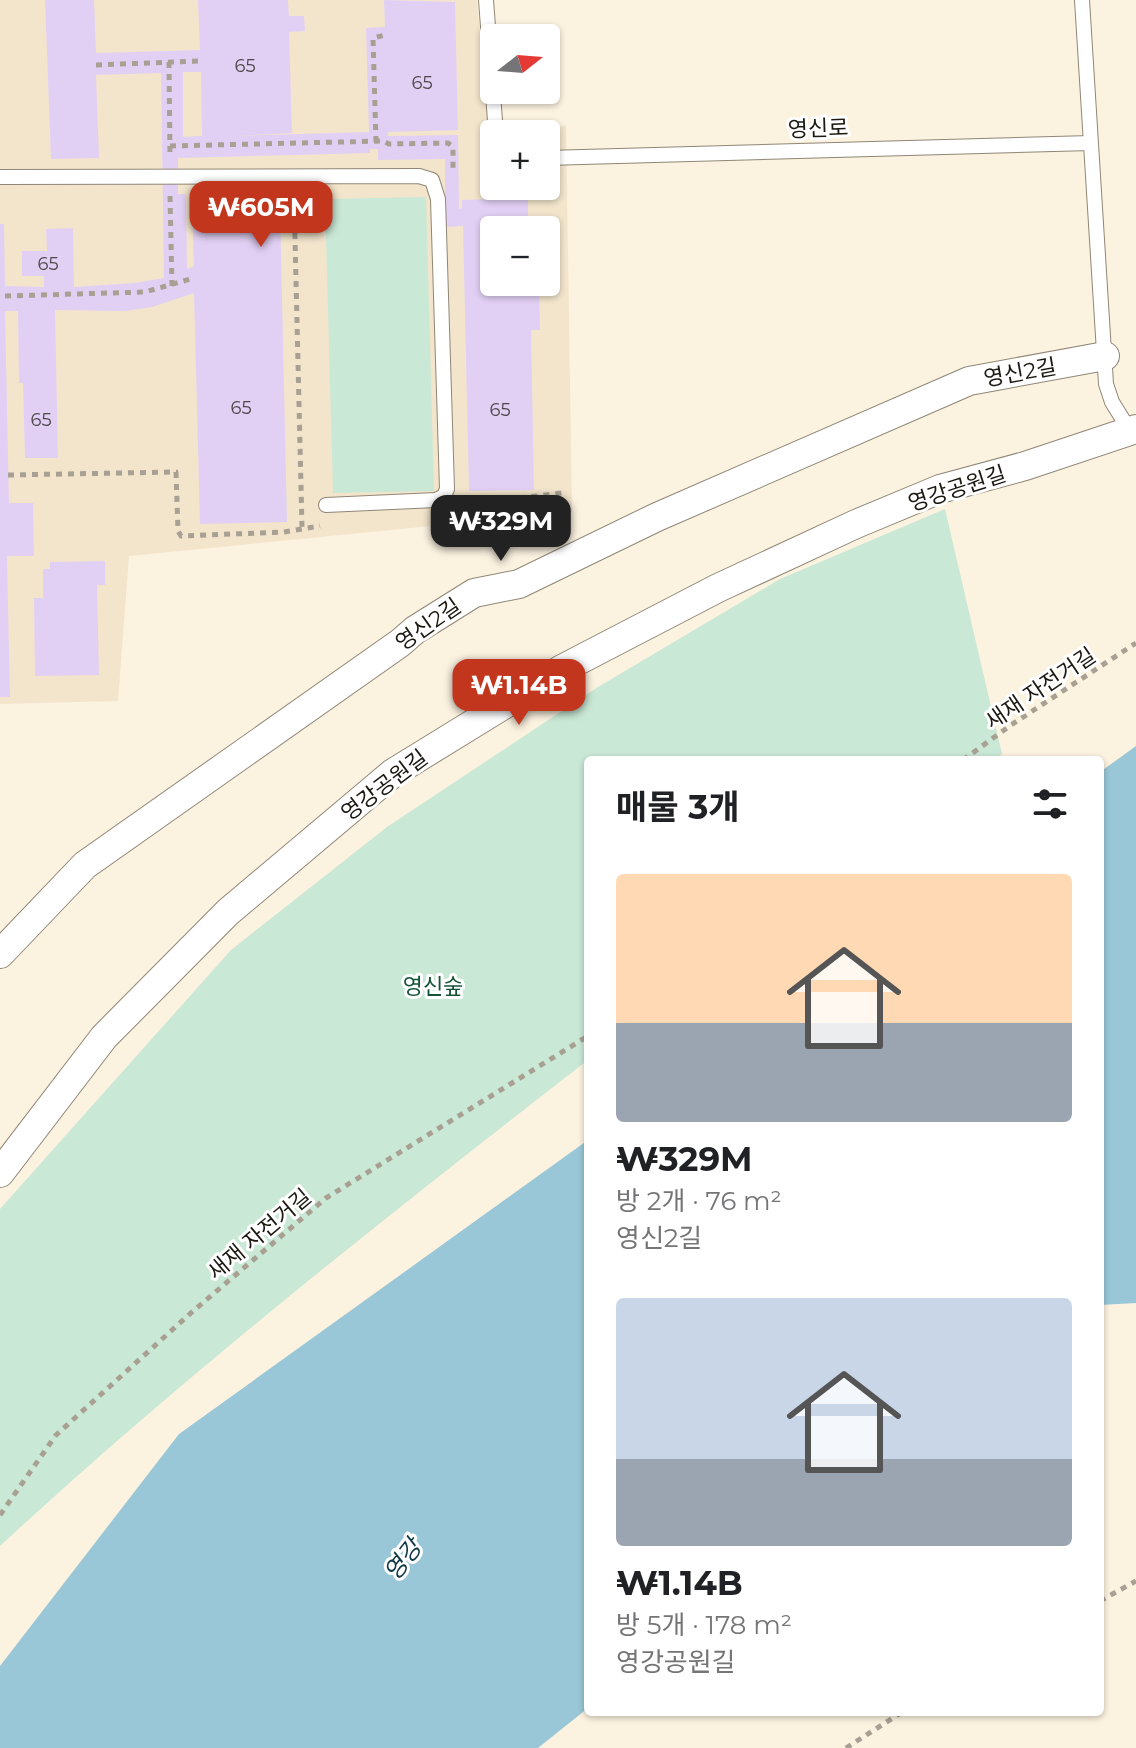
<!DOCTYPE html>
<html lang="ko">
<meta charset="utf-8">
<style>
:root{--surface:#fff;--page:#f6f6f6;--text:#202124;--muted:#757577;--accent:#c2361d}
body{margin:0;font-family:Montserrat,"Noto Sans KR",sans-serif;background:var(--page);color:var(--text);height:100vh;display:flex;flex-direction:column;font-size:30px;white-space:nowrap}
*{box-sizing:border-box;margin:0}
p{font-size:26px;color:var(--muted)}
.icon{flex:none;width:44px;height:44px;fill:none;stroke:currentColor;stroke-width:2;stroke-linecap:round;stroke-linejoin:round}
.map{position:relative;flex:1;overflow:hidden}
.sheet{position:absolute;left:584px;top:756px;width:520px;height:960px;display:flex;flex-direction:column;background:var(--surface);border-radius:8px;box-shadow:0 2px 6px #0004}
.sheet>*{flex:none}
.needle{width:52px;rotate:73deg}
.fabs{position:absolute;left:480px;top:24px;display:grid;gap:16px}
.fabs a{display:grid;place-items:center;width:80px;height:80px;border-radius:8px;background:var(--surface);box-shadow:0 2px 6px #0004;font-size:40px}
.price{position:absolute;translate:-50% -68px;padding:0 18px;border-radius:16px;background:var(--accent);color:#fff;font-size:26px;line-height:52px;filter:drop-shadow(0 2px 4px #0008)}
.price::after{content:'';position:absolute;left:50%;top:48px;width:24px;height:18px;margin-left:-12px;background:inherit;clip-path:polygon(0 0,100% 0,50% 100%)}
.price.active{background:#222;color:#fff}
ul{padding:0;list-style:none}
li{display:grid;align-content:center;gap:16px;height:424px;padding:0 32px}
li span{display:grid;place-items:center;height:248px;border-radius:8px;color:#555}
li>.icon{margin-inline-start:auto}
span .icon{width:144px;height:144px;fill:#fffc;stroke-width:1}
li b{font-size:34px}
h2{display:flex;justify-content:space-between;align-items:center;height:96px;padding:0 32px;font-size:34px}
.map>svg:first-child{display:block}
.built{fill:#f3e5cc;fill-rule:evenodd}
.green{fill:#c9e8d5}
.water{fill:#9ac7d7}
.building{fill:#e2d0f4;fill-rule:evenodd}
.lines{fill:none;stroke-linecap:round;stroke-linejoin:round}
.service-casing{stroke:#8f8676;stroke-width:16}
.minor-casing{stroke:#8f8676;stroke-width:30}
.path{stroke:#a8a093;stroke-width:5;stroke-dasharray:6 6;stroke-linecap:butt}
.service{stroke:#fff;stroke-width:14}
.minor{stroke:#fff;stroke-width:28}
.labels{text-anchor:middle;stroke-width:6;stroke-linejoin:round;paint-order:stroke}
.number-label{font-size:18px;fill:#4e474a}
.street-label{font-size:22px;fill:#1c1912;stroke:#fff}
.park-label{font-size:22px;fill:#135436;stroke:#fff}
.water-label{font-size:24px;font-style:italic;fill:#0f3845;stroke:#fff}
</style>
<div class="map">
<svg width="1136" height="1748" viewBox="0 0 1136 1748">
<rect width="100%" height="100%" fill="#fcf2e0"/>
<!-- built -->
<path class="built" d="M0 0H477L490 147H494V186H546V134H536L566 125 572 512 129 556 118 701 0 704ZM494 230H546V282H494Z"/>
<!-- green -->
<path class="green" d="M426 197 434 491 333 493 325 199Z
M945 509 1002 754 994 760H588V1060C387 1216 187 1373 0 1546V1209L231 950 387 827 598 687 780 579Z"/>
<!-- water -->
<path class="water" d="M1136 746V1303L1100 1305V772Z
M588 1140V1708L538 1748H0V1666L179 1434Z"/>
<!-- building -->
<path class="building" d="M45 0H94L96 53 200 50 198 0H288L289 16H304L305 31 289 32 292 133 232 136 369 132 366 28 385 27 384 0 455 2 458 130 388 132V136L458 135 459 209 462 208V200L528 198V230H494V282H539L540 330H531L534 490 469 491 463 226 445 227V159L378 160V149H370V153L178 158V194H186L187 269 194 266 192 208 280 206 287 522 200 524 194 293 152 307 125 311 55 310 58 458H25L23 383H19L18 311H5L9 503H33L34 556H7L10 697H0V224H4L5 286 44 287V276H22V251H47L46 229 73 228 74 287 134 283 164 278 161 73 96 75 99 158 51 159ZM183 72H201L202 136 183 137Z
M105 561V585H97L99 675 35 676 34 598H43V569H50V562Z"/>
<g class="lines">
<!-- service casing -->
<g class="service-casing">
<path id="service" d="M486 0 496 134
M1082 0 1106 384 1112 402 1130 431
M546 158 1091 143
M0 177 419 176 432 180 438 199 447 489 444 496 436 500 326 505"/>
</g>
<!-- minor casing -->
<g class="minor-casing">
<path id="minor" d="M0 954 85 865 400 643 415 630 474 593 519 584 657 517 953 388 969 381 1105 356
M0 1173 104 1037 228 912 393 773 562 669 718 588 856 524 940 489 1025 466 1136 429"/>
</g>
<!-- path -->
<path class="path" d="M169 62 170 157
M96 65 200 61
M376 142 373 38 385 35
M170 146 383 141 389 144 448 143 453 147V173
M170 196 172 286
M294 197 302 528
M5 296 145 292 194 278
M8 475 176 472 178 531 181 536 284 532 320 526
M460 505 562 493
M963 760 1011 725 1136 643
M0 1515 56 1435 192 1312 326 1198 588 1036
M1100 1601 1136 1581
M846 1748 902 1712"/>
<!-- service -->
<use href="#service" class="service"/>
<!-- minor -->
<use href="#minor" class="minor"/>
</g>
<g class="labels">
<!-- number labels -->
<g class="number-label">
<text x="245" y="72">65</text>
<text x="422" y="89">65</text>
<text x="48" y="270">65</text>
<text x="241" y="414">65</text>
<text x="500" y="416">65</text>
<text x="41" y="426">65</text>
</g>
<!-- street labels -->
<g class="street-label">
<text transform="translate(818 128) rotate(-2)" y="8">영신로</text>
<text transform="translate(1020 372) rotate(-10)" y="8">영신2길</text>
<text transform="translate(957 488) rotate(-18)" y="8">영강공원길</text>
<text transform="translate(428 624) rotate(-35)" y="8">영신2길</text>
<text transform="translate(1040 688) rotate(-34)" y="8">새재 자전거길</text>
<text transform="translate(384 785) rotate(-37)" y="8">영강공원길</text>
<text transform="translate(259 1234) rotate(-40)" y="8">새재 자전거길</text>
</g>
<!-- park labels -->
<g class="park-label">
<text x="433" y="994">영신숲</text>
</g>
<!-- water labels -->
<g class="water-label">
<text transform="translate(403 1560) rotate(-52)" y="8">영강</text>
</g>
</g>
</svg>
<div class="fabs">
<a><svg class="needle" viewBox="-14 -14 28 28"><path d="M0-13l5 13h-10z" fill="#e53935"/><path d="M0 13l5-13h-10z" fill="#757577"/></svg></a>
<a>+</a>
<a>−</a>
</div>
<b class="price" style="left:261px;top:249px">₩605M</b>
<b class="price active" style="left:501px;top:563px">₩329M</b>
<b class="price" style="left:519px;top:727px">₩1.14B</b>
<section class="sheet">
<h2>매물 3개<svg class="icon" aria-label="filters" viewBox="0 0 24 24"><path d="M4 7h16M4 17h16"/><circle cx="9" cy="7" r="2"/><circle cx="15" cy="17" r="2"/></svg></h2>
<ul>
<li><span style="background:linear-gradient(#ffd9b3 60%,#9aa5b1 0)"><svg class="icon" aria-label="home" viewBox="0 0 24 24"><path d="M3 11l9-7 9 7M6 9v11h12V9"/></svg></span><div><b>₩329M</b><p>방 2개 · 76 m²</p><p>영신2길</p></div></li>
<li><span style="background:linear-gradient(#c9d6e8 65%,#9aa5b1 0)"><svg class="icon" aria-label="home" viewBox="0 0 24 24"><path d="M3 11l9-7 9 7M6 9v11h12V9"/></svg></span><div><b>₩1.14B</b><p>방 5개 · 178 m²</p><p>영강공원길</p></div></li>
</ul>
</section>
</div>
